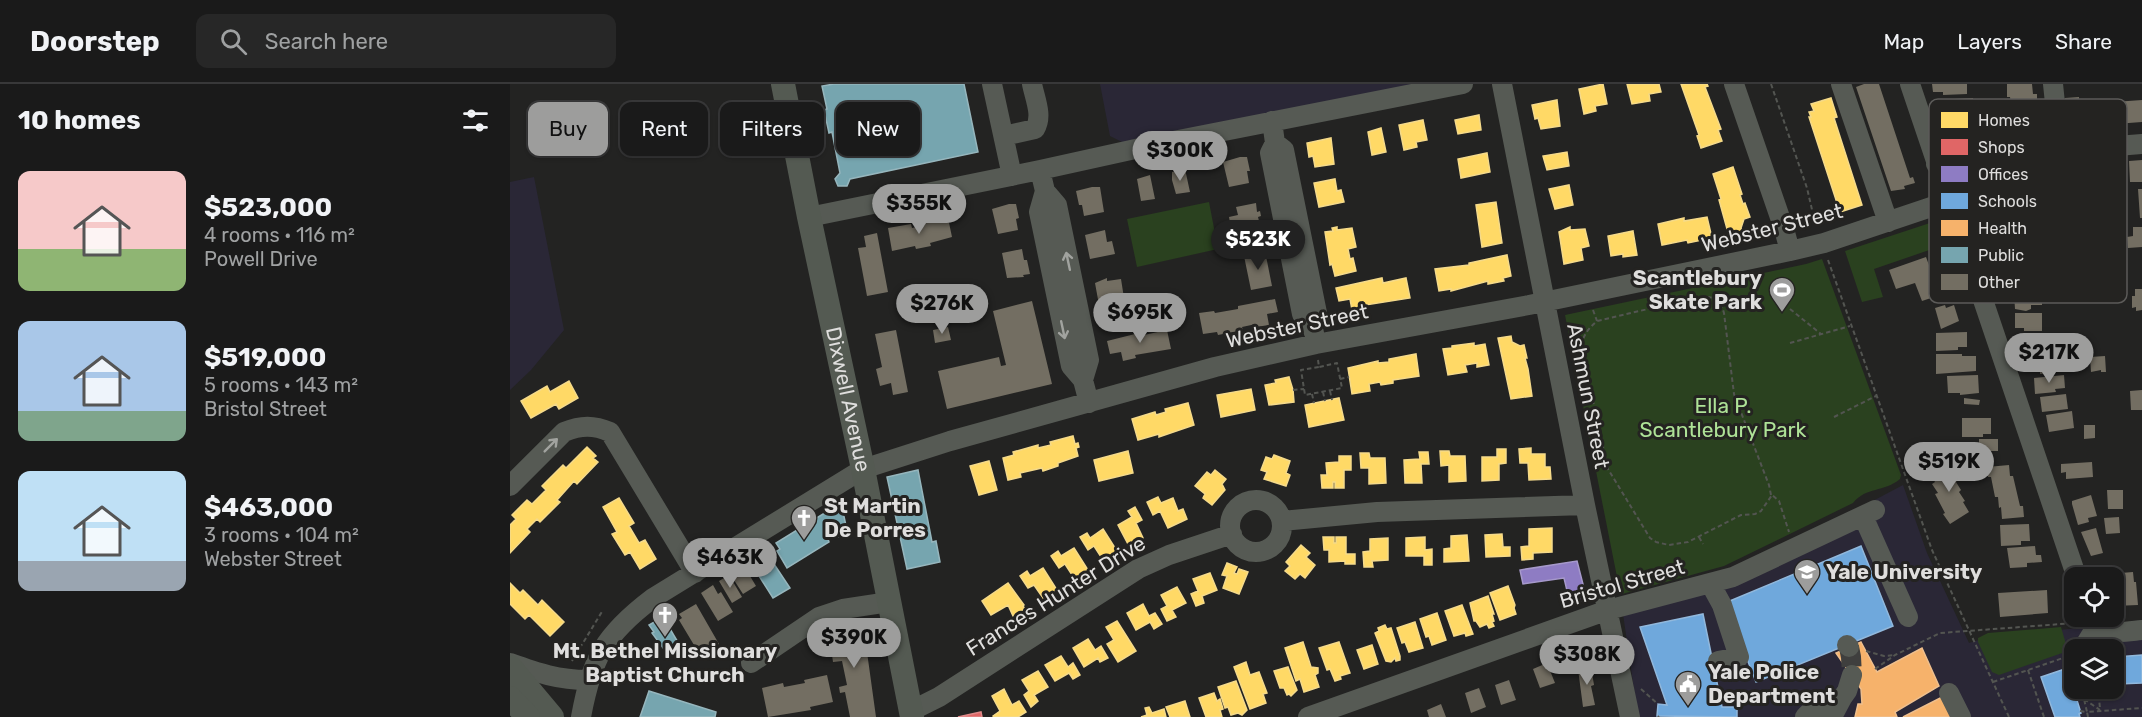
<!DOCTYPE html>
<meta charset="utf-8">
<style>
:root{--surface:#1a1a1a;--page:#272727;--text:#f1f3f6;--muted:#9fa1a2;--line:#383839;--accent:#9d9d9c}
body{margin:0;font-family:Rubik,sans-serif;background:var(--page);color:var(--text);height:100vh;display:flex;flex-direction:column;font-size:22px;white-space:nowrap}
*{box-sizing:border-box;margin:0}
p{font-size:20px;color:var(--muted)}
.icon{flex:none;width:33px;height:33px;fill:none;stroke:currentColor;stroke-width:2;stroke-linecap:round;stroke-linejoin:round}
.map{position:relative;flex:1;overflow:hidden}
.side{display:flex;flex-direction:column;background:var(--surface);width:510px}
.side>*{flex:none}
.banner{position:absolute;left:18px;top:18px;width:570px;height:54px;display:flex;gap:12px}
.tools{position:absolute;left:1554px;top:483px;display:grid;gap:12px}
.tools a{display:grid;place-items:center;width:60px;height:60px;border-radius:12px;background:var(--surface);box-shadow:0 2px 4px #0004,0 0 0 2px var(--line);font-size:30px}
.price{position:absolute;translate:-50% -51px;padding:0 14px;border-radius:21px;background:var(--accent);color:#111;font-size:20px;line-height:39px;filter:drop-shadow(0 2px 3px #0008)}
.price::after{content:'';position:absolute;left:50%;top:36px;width:18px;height:14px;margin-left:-9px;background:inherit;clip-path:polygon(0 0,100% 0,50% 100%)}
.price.current{background:#222;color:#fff}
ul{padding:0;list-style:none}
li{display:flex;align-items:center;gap:18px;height:150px;padding:0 18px}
li span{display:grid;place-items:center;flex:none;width:168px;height:120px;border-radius:12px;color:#555}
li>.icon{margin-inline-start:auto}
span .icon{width:72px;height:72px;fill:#fffc;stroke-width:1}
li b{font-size:26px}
h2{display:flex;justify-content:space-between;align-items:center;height:72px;padding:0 18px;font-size:26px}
.pill{padding:0 21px;border-radius:12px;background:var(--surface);box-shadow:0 2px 4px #0004,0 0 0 2px var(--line);font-size:21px;line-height:54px}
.pill.current{background:var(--accent);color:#111}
header{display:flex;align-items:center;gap:36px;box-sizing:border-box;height:84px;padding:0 30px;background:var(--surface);border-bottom:2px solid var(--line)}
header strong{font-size:28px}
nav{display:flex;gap:33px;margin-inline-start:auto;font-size:21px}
.search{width:420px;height:54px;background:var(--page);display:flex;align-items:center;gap:15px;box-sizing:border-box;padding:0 21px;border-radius:12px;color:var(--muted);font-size:22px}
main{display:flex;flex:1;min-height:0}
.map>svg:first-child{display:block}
.education{fill:#2a2736;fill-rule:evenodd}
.green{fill:#2a411f}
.homes{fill:#ffd966;stroke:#f5da8a;stroke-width:1.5}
.shops{fill:#e06666;stroke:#e08a8a;stroke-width:1.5}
.offices{fill:#8e7cc3;stroke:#a699cb;stroke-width:1.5}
.schools{fill:#6fa8dc;stroke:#91b8dc;stroke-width:1.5}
.health{fill:#f6b26b;stroke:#efbf8d;stroke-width:1.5}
.public{fill:#76a5af;stroke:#96b6bd;stroke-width:1.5}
.building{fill:#736e62}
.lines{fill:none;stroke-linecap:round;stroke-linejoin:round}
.minor-tunnel{stroke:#3f3f3e;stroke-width:20;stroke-dasharray:20 10;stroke-linecap:butt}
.path{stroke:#535551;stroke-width:2;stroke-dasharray:4.5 3;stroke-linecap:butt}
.minor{stroke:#565a54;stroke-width:20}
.major{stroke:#545a52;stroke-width:24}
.oneway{stroke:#a1a39f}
.labels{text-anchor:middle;stroke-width:6;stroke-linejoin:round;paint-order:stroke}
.street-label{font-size:21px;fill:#dfdedd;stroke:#242321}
.poi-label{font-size:21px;font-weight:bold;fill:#dfdedd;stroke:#242321;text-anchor:start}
.park-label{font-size:21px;fill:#aee297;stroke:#242321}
.key{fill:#242321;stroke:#5c5b59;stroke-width:1.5}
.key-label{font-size:16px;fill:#dfdedd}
</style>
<header>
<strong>Doorstep</strong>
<div class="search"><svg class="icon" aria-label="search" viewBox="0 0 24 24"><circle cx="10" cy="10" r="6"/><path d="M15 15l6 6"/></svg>Search here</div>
<nav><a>Map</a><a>Layers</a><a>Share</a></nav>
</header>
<main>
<section class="side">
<h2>10 homes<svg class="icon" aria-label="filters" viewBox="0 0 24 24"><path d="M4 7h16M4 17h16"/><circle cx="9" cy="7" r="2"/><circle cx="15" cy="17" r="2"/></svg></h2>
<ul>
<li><span style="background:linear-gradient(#f6c9c9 65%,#8fb573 0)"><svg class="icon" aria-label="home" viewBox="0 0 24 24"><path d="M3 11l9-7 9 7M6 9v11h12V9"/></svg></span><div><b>$523,000</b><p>4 rooms · 116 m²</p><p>Powell Drive</p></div></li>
<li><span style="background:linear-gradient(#a9c7e8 75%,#7fa58c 0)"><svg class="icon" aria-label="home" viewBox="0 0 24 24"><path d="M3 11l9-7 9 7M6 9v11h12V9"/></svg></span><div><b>$519,000</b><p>5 rooms · 143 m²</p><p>Bristol Street</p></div></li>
<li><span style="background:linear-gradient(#bfe0f5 75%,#9aa5b1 0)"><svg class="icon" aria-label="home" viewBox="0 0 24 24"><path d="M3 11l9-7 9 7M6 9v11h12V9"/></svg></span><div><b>$463,000</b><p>3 rooms · 104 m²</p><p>Webster Street</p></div></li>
</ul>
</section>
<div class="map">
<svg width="1632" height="633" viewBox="0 0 1632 633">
<rect width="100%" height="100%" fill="#232322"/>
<!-- education -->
<path class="education" d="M590 0H954L626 65 600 52Z
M24 93 54 246 21 286 0 306V98Z
M1393 401 1417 469 1459 559 1475 554 1632 537V633H1128L1112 523 1219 493ZM1564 566H1604V604H1564Z"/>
<!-- green -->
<path class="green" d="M699 118 708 165 627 183 617 135Z
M1423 138 1431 162 1364 185 1373 213 1352 218 1335 167Z
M1312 175 1391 391 1390 395C1373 409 1357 402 1343 419L1214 482 1112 510 1110 508 1055 231 1296 180Z
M1551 543 1558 567 1489 591 1482 588 1468 558V554L1478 549Z"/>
<!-- homes -->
<path class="homes" d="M1093 0 1097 20 1085 22 1086 27 1074 30 1069 5Z
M1117 0H1149L1151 8 1139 10 1140 17 1122 20Z
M1171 0H1197L1198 2 1195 3 1211 45 1208 46 1212 57 1191 64 1187 52 1189 51Z
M1321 14 1327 33 1324 34 1352 121 1330 128 1299 33H1301L1299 28 1304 27 1301 20Z
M1047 16 1050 42 1031 45 1028 34 1025 35 1022 21Z
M969 31 971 46 948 50 945 36Z
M913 36 917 56 906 58 907 63 894 66 889 41Z
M871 44 876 68 862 71 858 48Z
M821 54 824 80 805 83 803 72 799 73 797 59Z
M1057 68 1059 82 1037 86 1033 72Z
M977 69 980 88 951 94 948 75Z
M1223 83 1232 110 1230 111 1233 120 1235 119 1240 133 1234 135 1231 144 1232 148 1219 152 1209 116 1211 115 1203 90Z
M825 95 827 107 831 106 834 118 809 123 804 99Z
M1059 101 1063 121 1045 125 1039 105Z
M986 118 992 159 972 163 966 121Z
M1197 133 1202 154 1178 159 1177 156 1152 161 1148 140 1174 134V137Z
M827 143V146L842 144 846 163 838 165 840 175 843 174 846 187 825 192 822 180 820 181 815 148 823 147 822 144Z
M1060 143V146L1075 145 1079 162 1071 164 1073 176 1054 180 1049 148Z
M1123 147 1127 171 1113 173V170L1101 172 1098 152Z
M997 171 1001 192 993 194 994 197 978 200V197L941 207V205L929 207 925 185 959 181V179Z
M872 194 873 199 896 194 900 214 855 221 856 224 842 226 840 215 829 217 826 204Z
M1001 252 1002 258 1010 262 1014 261 1017 274H1015L1018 285 1022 312 1001 315 988 254Z
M964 259V262L975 260 979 281 967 283V279L955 281 957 288 938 291 933 265 942 264V262Z
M906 270 909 292 883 296V299L871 301 870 298 859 300 860 307 842 310 838 284 868 277V279L879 278V275Z
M779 293 783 306 784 318 759 321 755 301 766 299 765 296Z
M59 297 68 314 49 325 46 320 21 334 11 317 37 302 40 308Z
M741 305 745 326 711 333 707 311Z
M829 314 834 336 799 343 795 321Z
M678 319 684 341 649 353V350L628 356 622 335 645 328 646 331 656 328 655 325Z
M563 352 565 360 568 359 569 363 566 364 568 372 548 379V382L533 387 532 384 510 389 511 393 498 396 493 374 504 371 503 368 528 361V364L541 361 540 358Z
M77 363 86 372 83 374 88 378 67 400 64 397 47 416 50 418 30 438 27 435 17 445 20 448 0 469V441L6 435 2 431 17 416 22 420 36 406 32 402 53 381 56 384Z
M1021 364V370H1035V383H1040L1041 395 1019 396 1018 379H1010L1009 365Z
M987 365H996V379L989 380V396L972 397V373H987Z
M618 367 623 389 589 397 584 376Z
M930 367H939L940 372H955L956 397 939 398V381L931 382Z
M909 368H918L919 380H911L912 399H895L894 376 910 375Z
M850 369H859L860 374H875L876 399 859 400V384H851Z
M764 371 780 377 776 389 780 391 776 402 754 395 757 388 751 386 756 373 762 375Z
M829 372H841V386H834V404H825V398H823V404H812L811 391H817L816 379 829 378Z
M479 377 487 406 469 411 460 382Z
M705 386 716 395 712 400 715 406 702 421 693 414 695 410 685 402 697 388 701 391Z
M648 413 651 419 663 414 668 427 673 425 677 435 658 444 650 427 643 431 637 418Z
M109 414 124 439 119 442 129 459 135 456 146 475 130 485 120 468 115 471 102 450 107 448 93 423Z
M625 423 632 436 626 439 633 454 619 462 608 441 622 433 618 427Z
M1042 444V468L1023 469V475L1012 476 1011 463 1019 462V445Z
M593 445 607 467 593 476 584 462 578 466 570 453 577 449 580 454Z
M992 450 993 463H1000V472L976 473 975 451Z
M957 451 959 477 934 478V465L941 464V452Z
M813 453H824V459H826V453H836V470H845V480H835V477L819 478V466H814Z
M915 453V466L922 465V481H914V472H896V454Z
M878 454V476L862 477 863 483H854L853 468 860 467V455Z
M791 461 800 469 796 473 805 481 795 494 790 490 785 495 775 487 780 482 776 478Z
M564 464 578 486 564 494 555 480 549 484 541 472 548 467 551 472Z
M717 479 727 483 724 489 727 490 729 485 738 488 729 510 713 504 717 492 712 491Z
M533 484 547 506 533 514 524 501 518 504 510 492 517 487 520 492Z
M700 489 707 506 692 512 694 519 686 522 681 510 688 507 683 495Z
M0 499 10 509 13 506 28 521 32 516 54 538 40 552 19 531 15 535 0 520Z
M498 499 514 521 513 522 515 525 503 532 498 521 481 531 472 517Z
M998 502 1005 521 1004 524 1006 530 990 536 980 509Z
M667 503 676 519 662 526 666 533 657 537 651 525 657 522 651 511Z
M978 512 984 530H982L984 537 982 538 984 542 979 544 977 540 970 543 966 537H964L960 519Z
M633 520 639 532 645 529 652 540 644 545 640 538 626 546 617 529Z
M952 521 963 550 956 552 955 549 944 552 935 527Z
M927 529 936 556 922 561 919 552 916 553 910 535Z
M607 537 626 567 608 578 597 560 604 556 596 543Z
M905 538 913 564 899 568 895 558 892 559 887 544Z
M875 541 877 545 881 544 890 572V576L886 577 885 574 881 578 876 577 865 549 869 547 868 544Z
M578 555 585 566 591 562 598 574 590 578 588 574 574 583 563 564Z
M793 558 801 583 808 584V589L805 591 809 603 794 608 790 595 786 597 775 564Z
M829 558 840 589 830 592 831 595 825 597 820 585 817 586 809 564Z
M862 561 868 580 854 585 847 566Z
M551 572 558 583 563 579 570 591 563 595 559 589 545 597 535 581Z
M736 578 740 591 749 588 757 609 753 610 756 619 740 625 724 583Z
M778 583 787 606 781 612 779 610 777 611 774 604H770L764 587Z
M528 587 538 603 524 611 528 617 521 623 514 611 519 607 512 596Z
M726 597 737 626 732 631 728 629 721 631 718 623 715 624 708 603Z
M494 605 502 621 509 617 516 628 508 633H484L483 632 490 627 482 612Z
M704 609 707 617 710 615 713 625 710 626 712 633H696L689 614Z
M675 617 680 633H660L656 623Z
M639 623 642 629 654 625 656 633H631L637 631 635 624Z"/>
<!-- shops -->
<path class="shops" d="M471 628 472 633H448Z"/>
<!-- offices -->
<path class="offices" d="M1067 477 1076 512 1074 516 1060 519 1054 494 1013 500 1010 486Z"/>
<!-- schools -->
<path class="schools" d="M1351 462 1383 542 1246 598 1215 519Z
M1193 530 1212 623H1227V633L1147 632 1148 620 1157 621 1130 543Z
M1606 569V573L1632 571V599L1608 600 1609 612H1593L1591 604H1604V570Z
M1564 585V604H1581L1569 609 1566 613 1571 629 1569 630 1570 633H1545L1531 593 1552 586 1554 589Z"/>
<!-- health -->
<path class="health" d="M1351 558 1367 588 1412 564 1429 602 1385 628 1387 633H1345L1348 620H1352L1351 605 1326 569Z
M1438 610 1449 633H1393Z"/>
<!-- public -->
<path class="public" d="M324 0H454L468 68 340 95 337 102H328L325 95 330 89 322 48 319 49 314 26 317 25 312 2Z
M408 386 422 458 426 457 430 478 397 485 377 393Z
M333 428 338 451 318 455 319 458 277 484 267 467 270 465 266 459 313 430Z
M260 474 280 504 263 514 244 484Z
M153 533 169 560 156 568 142 549 144 548 139 541Z
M139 607 206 628 205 633H130Z"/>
<!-- building -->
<path class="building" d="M1354 0H1369L1400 94 1403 93 1405 99 1394 102 1395 105 1381 107 1346 3Z
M1422 0H1457V10L1433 11V8H1423Z
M1497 0H1522L1523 10H1527V17H1523L1524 31H1529V38H1525V46L1503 47 1502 32 1498 33V19H1501L1500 13H1497Z
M1569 13V22L1579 21 1580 40 1557 42 1555 14Z
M1463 14 1464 32 1440 34V32H1432L1431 26H1428L1427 16Z
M1632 16V38L1605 40 1604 18Z
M730 73H737L740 87H737L739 99 719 103 713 78Z
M1632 76V98H1620L1619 77Z
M675 85 680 108 666 110 662 96V88Z
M640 91 645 115 631 117 627 95Z
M582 103H590L594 128 574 132 572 121H569L566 107Z
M1628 105H1632V134H1630Z
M746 119 747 128 750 127 751 132 748 133 750 141 721 145 719 133 728 131 726 123Z
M499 120H506L509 134 506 135 508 146 488 150 482 125Z
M438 134 442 153 420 159 421 162 406 165 405 162 382 167 378 144 401 140 402 144 415 141V138Z
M1623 143H1632V163L1618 164 1617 153 1623 152Z
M595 146 597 158 602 157 605 170 580 175 575 151Z
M367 149 378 208 357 212 348 164 356 163 354 152Z
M512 165 514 176H517L520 190 513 191 514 193 497 194 492 169Z
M755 167 762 202 741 206 734 172Z
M1416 173 1423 192 1426 191 1433 210 1412 217 1405 199 1386 205 1379 186Z
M597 194V197L611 195 614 214 608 215 610 226H614L616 239 596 243 594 231 591 232 585 199Z
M1625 205H1632V226L1626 227V223L1622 224V212H1625Z
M1504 209H1532V221H1521V225L1516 227 1505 225Z
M765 215 768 228 757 230 759 241 746 243V240L732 243 733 246 708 251 707 248 693 250 689 229 704 227 705 229 728 225V222Z
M522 217 542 300 437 325 428 287 489 273 491 282 496 281 483 227Z
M1435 221 1436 224 1444 221 1449 237 1431 245 1425 224Z
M1505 229H1532V247H1514V244H1505Z
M438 243 441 256 425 259 423 246Z
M386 246 398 308 383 311 381 299 370 302 366 285 372 283 365 250Z
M657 246 661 265 625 271 626 274 613 277 611 268 600 270 597 257 633 248 634 251Z
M1457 248V263H1448V266L1426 267V249Z
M1539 251V267H1511L1510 252Z
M1539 269 1540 272H1552V277H1557L1558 285 1541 286 1542 289 1530 290V286L1518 287 1517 270Z
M1426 270H1452V272H1466V287L1426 290Z
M1595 272 1596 288H1591V286L1581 288 1580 273Z
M1468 291 1469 309 1450 311V309H1438L1437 292Z
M1554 291 1555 304 1545 305 1546 308 1525 310 1524 294Z
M1632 306V326H1621L1620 307Z
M1556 310 1558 325 1532 328 1530 313Z
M1454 314 1470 316 1469 321 1454 320Z
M1562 327 1564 344 1539 348 1536 331Z
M1452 334H1481V350H1473V353H1452Z
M1574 341H1585V354L1574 355Z
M1469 355H1488V367H1480V369H1469Z
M1438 377 1448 396 1446 398 1451 406 1449 408 1455 417 1453 418 1459 428 1440 440 1433 430 1435 429 1425 410 1428 409 1422 400 1425 398 1420 389Z
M1582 378 1583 393 1556 395V388L1551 389V380Z
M1499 381 1500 392H1503L1510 422H1513L1514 433 1492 435 1491 423 1489 424 1488 413H1485L1481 393H1478L1477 383Z
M1597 406H1613V425H1598Z
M1581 411 1587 432 1578 434 1579 438 1568 441 1562 420V417Z
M1609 433 1610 449 1596 450 1594 434Z
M1519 440 1520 457H1511V461L1491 462 1490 441Z
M1586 444 1593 469 1581 472 1571 448Z
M1525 462 1526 471H1531L1532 478 1517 479V483L1500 484 1497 464Z
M234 482 246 502 233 510 220 490Z
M1623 488 1624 498H1626L1628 521 1604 522V494H1600L1599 490Z
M219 491 232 513 222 519 209 497Z
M203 501 208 510 211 508 223 528 208 537 191 509Z
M1537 506 1538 529 1490 533 1488 509Z
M186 520 209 560 190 571 169 536 172 534 169 530Z
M333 536 334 538 348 536 354 568H357L366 633H340L335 608 330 609 329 603 337 601 332 577 323 578 322 571 327 570 321 538Z
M1037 579 1045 599 1030 604 1023 585Z
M1081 583 1084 601 1081 602 1085 621 1073 623 1068 585Z
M317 591 323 618 300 623 301 626 258 633 252 604 273 599 274 603 295 599 294 596Z
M999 596 1006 616 991 621 985 601Z
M969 604 976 623 961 629 955 609Z
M931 620 936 633H919L917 626Z"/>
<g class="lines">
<!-- minor-tunnel -->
<path class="minor-tunnel" d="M1339 563 1341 573 1342 591"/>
<!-- path -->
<path class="path" d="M1261 0 1297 104 1306 143
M1318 176 1422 466 1499 633
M1280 225 1311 250
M1083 226 1087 237
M1280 259 1340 242
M808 276 809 283 827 279 832 304 795 311 791 286 809 283
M830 295 839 293
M783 306 794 305
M820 307 822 316
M813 308 815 317
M802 310 804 319
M1324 333 1366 312
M1261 411 1259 401 1224 310 1214 229C1210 215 1203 212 1189 213L1087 237C1078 245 1073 251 1071 263L1098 385 1140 454 1146 458 1159 461 1178 458 1231 431 1245 430 1251 427 1262 411 1269 417 1279 448
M1189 453 1193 460
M1356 567 1374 572 1385 571
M62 577 93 526
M1559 578 1562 586
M1365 585 1385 571 1430 549 1565 539
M1518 586 1534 633
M1483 598 1556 573
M1586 604 1589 614 1590 625
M1131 605 1148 620
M1568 611 1590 626
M1570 627 1577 628 1574 615
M1148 633 1149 632
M1578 633 1577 628 1632 624"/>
<!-- minor -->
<path class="minor" d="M482 0 502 92
M992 0 1075 421 1120 633
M1224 0 1274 145 1280 167
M1331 0 1378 138
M1400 0 1567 494
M1543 0 1550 67
M762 37 765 59 774 66 807 229 801 239
M494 52 525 45C533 32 525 15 522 0
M765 59 760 69 792 230 801 239 804 249
M1426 80 1444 75 1459 74 1632 60
M530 86 535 107 529 128 561 282 573 296 579 319
M535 107 547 121 579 276 573 296
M299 133 530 86 648 60 953 0
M0 402 54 348C71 341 84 341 100 348L185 489
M720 442a26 26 0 1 1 52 0a26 26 0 1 1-52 0Z
M1353 432 1398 533
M772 437 867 428 1075 421
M1200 499 1212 521 1229 573 1208 577
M1579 532C1589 554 1613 548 1632 546
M1337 561 1339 563
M1572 566 1586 543
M0 579C28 589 48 596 78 596
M241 579 309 533 333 525 379 518
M1439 609 1451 633
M1332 614 1337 607 1342 591
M401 627 429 613 628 485 659 471 722 450
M71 633C82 574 94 551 143 514L353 385 440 357 705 283 806 260 1019 221 1280 167 1314 159 1439 117
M798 633 1098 526 1223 493 1365 426
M1295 633C1303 623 1320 617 1332 614L1322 633"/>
<!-- major -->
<g class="major">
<path id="s1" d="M273 0 299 133 353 385 402 633"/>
<path d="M0 583 42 633"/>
<path d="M0 614 18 633"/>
</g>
</g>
<!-- one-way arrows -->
<defs><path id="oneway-shaft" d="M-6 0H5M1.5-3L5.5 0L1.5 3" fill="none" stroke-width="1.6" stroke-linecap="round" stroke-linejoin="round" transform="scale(1.5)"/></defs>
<g class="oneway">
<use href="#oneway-shaft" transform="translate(558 177) rotate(-102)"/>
<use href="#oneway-shaft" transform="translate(553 246) rotate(78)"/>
<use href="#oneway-shaft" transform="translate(41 361) rotate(-45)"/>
</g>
<!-- icons -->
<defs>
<g id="stadium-pin" transform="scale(1.35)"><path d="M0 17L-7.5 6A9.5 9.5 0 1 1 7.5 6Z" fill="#9d9d9c" stroke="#242321"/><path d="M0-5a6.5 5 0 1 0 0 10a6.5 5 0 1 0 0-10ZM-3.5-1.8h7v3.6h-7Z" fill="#fff"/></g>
<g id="church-pin" transform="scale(1.35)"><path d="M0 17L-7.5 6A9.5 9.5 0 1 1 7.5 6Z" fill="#9d9d9c" stroke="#242321"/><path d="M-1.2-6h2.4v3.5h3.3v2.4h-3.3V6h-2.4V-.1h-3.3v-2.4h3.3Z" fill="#fff"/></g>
<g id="university-pin" transform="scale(1.35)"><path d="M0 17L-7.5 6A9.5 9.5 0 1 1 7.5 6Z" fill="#9d9d9c" stroke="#242321"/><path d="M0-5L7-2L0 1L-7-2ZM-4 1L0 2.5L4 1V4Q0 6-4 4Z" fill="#fff"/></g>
<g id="civic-pin" transform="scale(1.35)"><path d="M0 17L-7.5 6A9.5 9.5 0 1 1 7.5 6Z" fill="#9d9d9c" stroke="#242321"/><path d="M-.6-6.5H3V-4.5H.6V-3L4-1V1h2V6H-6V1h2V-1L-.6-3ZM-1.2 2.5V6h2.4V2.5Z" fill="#fff"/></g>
</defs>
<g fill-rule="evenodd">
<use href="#stadium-pin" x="1272" y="206"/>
<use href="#church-pin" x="294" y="434"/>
<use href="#university-pin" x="1297" y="488"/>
<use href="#church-pin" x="155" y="531"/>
<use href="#civic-pin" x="1178" y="600"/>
</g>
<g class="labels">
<!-- street labels -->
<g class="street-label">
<text transform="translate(1262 144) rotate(-14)" y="7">Webster Street</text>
<text transform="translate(787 242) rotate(-12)" y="7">Webster Street</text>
<text transform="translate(1078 312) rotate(79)" y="7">Ashmun Street</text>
<text dy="7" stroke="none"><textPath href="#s1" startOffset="322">Dixwell Avenue</textPath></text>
<text transform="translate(1112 500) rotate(-16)" y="7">Bristol Street</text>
<text transform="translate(546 512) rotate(-32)" y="7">Frances Hunter Drive</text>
</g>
<!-- poi labels -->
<g class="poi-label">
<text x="1252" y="201" text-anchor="end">Scantlebury<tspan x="1252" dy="24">Skate Park</tspan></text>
<text x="314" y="429">St Martin<tspan x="314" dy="24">De Porres</tspan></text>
<text x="1316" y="495">Yale University</text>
<text x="155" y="574" text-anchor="middle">Mt. Bethel Missionary<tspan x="155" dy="24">Baptist Church</tspan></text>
<text x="1198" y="595">Yale Police<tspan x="1198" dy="24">Department</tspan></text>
</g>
<!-- park labels -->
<g class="park-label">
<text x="1213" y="329">Ella P.<tspan x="1213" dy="24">Scantlebury Park</tspan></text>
</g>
</g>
<!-- legend -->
<rect x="1419" y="15" width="198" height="204" rx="9" class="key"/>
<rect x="1431" y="28" width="27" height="16" fill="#ffd966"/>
<rect x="1431" y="55" width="27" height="16" fill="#e06666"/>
<rect x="1431" y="82" width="27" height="16" fill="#8e7cc3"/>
<rect x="1431" y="109" width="27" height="16" fill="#6fa8dc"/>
<rect x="1431" y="136" width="27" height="16" fill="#f6b26b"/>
<rect x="1431" y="163" width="27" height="16" fill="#76a5af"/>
<rect x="1431" y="190" width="27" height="16" fill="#736e62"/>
<g class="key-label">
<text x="1468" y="42">Homes</text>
<text x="1468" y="69">Shops</text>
<text x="1468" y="96">Offices</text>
<text x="1468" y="123">Schools</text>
<text x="1468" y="150">Health</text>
<text x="1468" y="177">Public</text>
<text x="1468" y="204">Other</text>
</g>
</svg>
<div class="tools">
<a><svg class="icon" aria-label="locate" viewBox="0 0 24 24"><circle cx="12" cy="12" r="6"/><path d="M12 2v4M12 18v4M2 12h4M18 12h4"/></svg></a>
<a><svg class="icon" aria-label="layers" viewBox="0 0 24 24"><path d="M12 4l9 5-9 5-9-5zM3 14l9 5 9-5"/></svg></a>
</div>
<b class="price" style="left:670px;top:98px">$300K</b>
<b class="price" style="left:409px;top:151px">$355K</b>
<b class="price current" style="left:748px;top:187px">$523K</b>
<b class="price" style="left:432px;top:251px">$276K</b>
<b class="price" style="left:630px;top:260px">$695K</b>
<b class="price" style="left:1539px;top:300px">$217K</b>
<b class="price" style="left:1439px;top:409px">$519K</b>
<b class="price" style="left:220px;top:505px">$463K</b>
<b class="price" style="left:344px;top:585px">$390K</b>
<b class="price" style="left:1077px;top:602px">$308K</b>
<div class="banner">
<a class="pill current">Buy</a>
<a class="pill">Rent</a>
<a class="pill">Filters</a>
<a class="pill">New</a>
</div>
</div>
</main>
